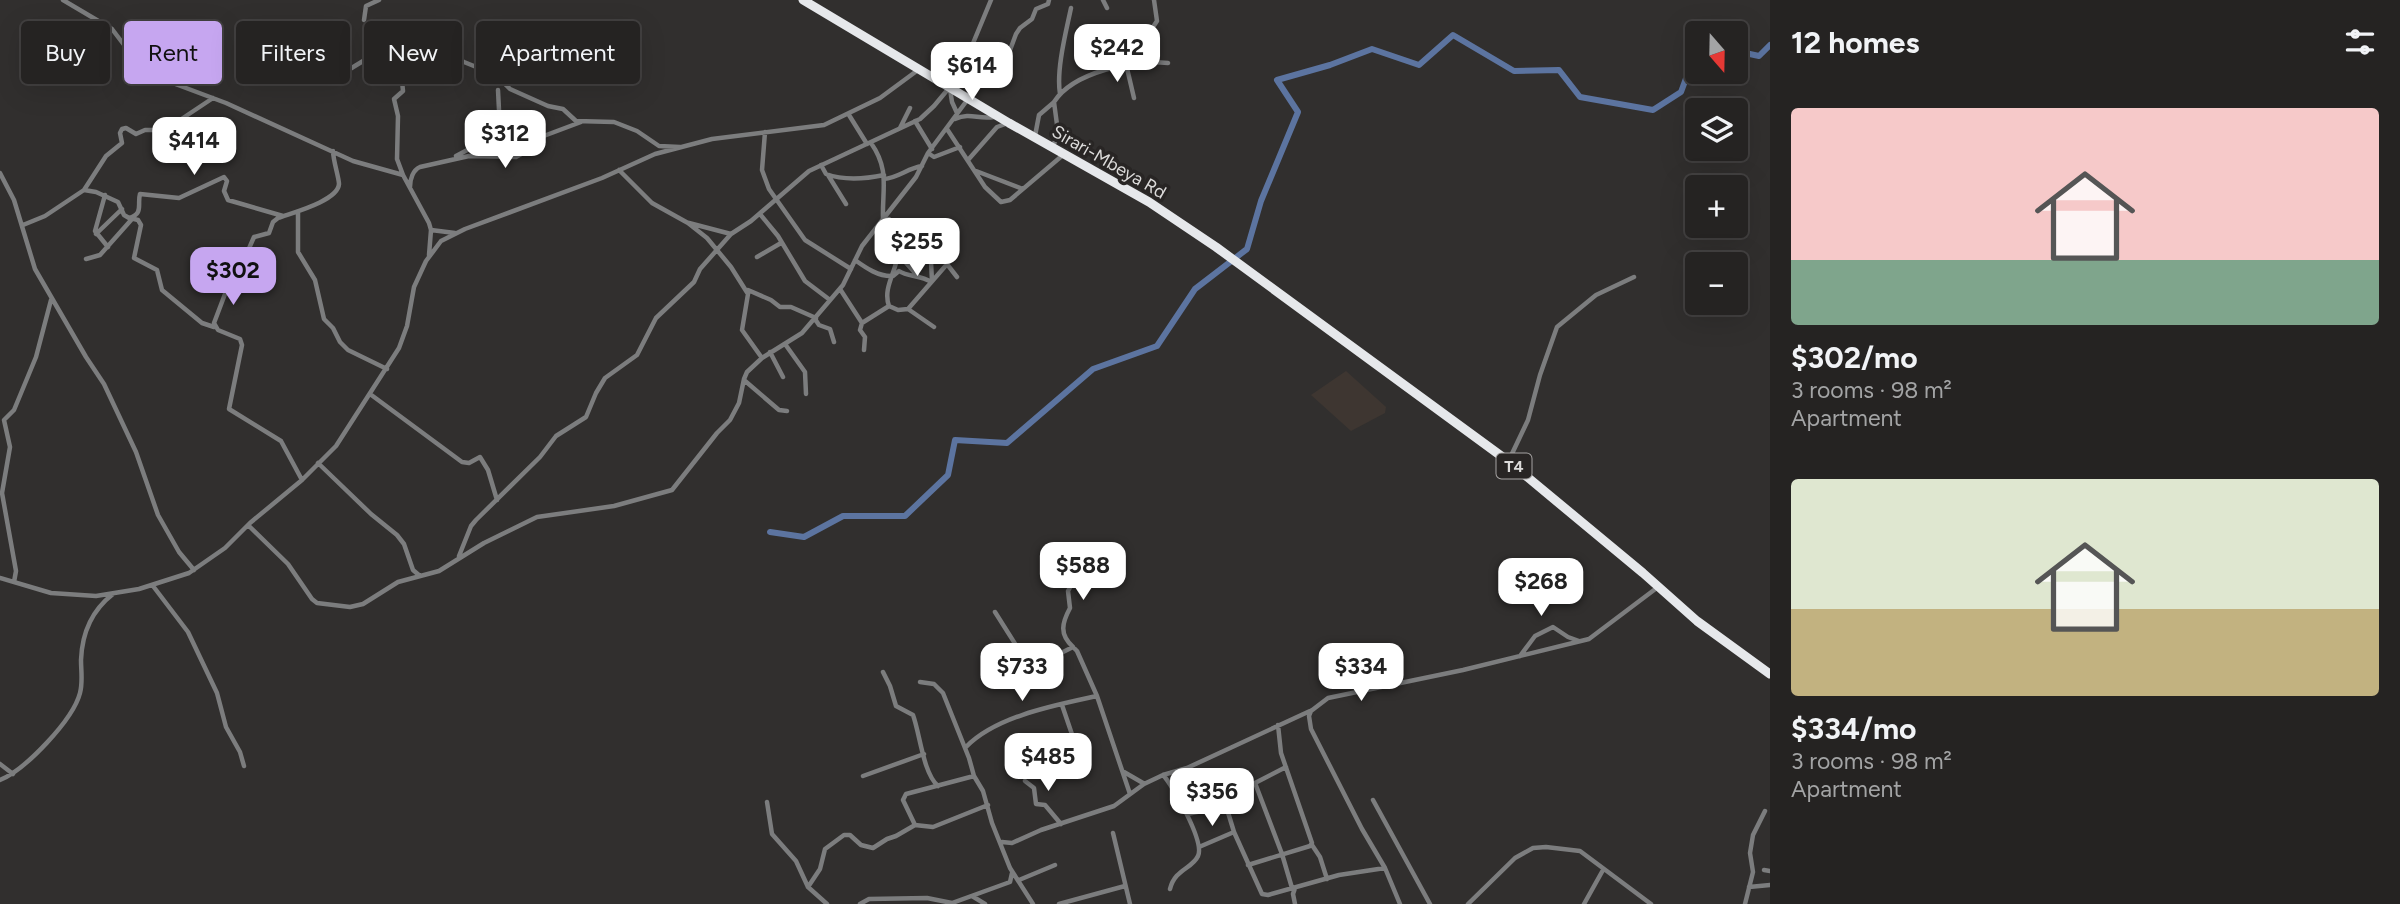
<!DOCTYPE html>
<meta charset="utf-8">
<style>
:root{--surface:#252322;--page:#2d2b2a;--text:#f1f3f6;--muted:#a3a4a5;--line:#424040;--accent:#c6a6f0}
body{margin:0;font-family:Figtree,sans-serif;background:var(--page);color:var(--text);height:100vh;display:flex;flex-direction:column;font-size:26px;white-space:nowrap}
*{box-sizing:border-box;margin:0}
p{font-size:23px;color:var(--muted)}
.icon{flex:none;width:38px;height:38px;fill:none;stroke:currentColor;stroke-width:2;stroke-linecap:round;stroke-linejoin:round}
.map{position:relative;flex:1;overflow:hidden}
.details{display:flex;flex-direction:column;background:var(--surface);width:630px}
.details>*{flex:none}
.hud{position:absolute;left:21px;top:21px;width:665px;height:63px;display:flex;gap:14px}
.needle{width:46px;rotate:160deg}
.fabs{position:absolute;left:1685px;top:21px;display:grid;gap:14px}
.fabs a{display:grid;place-items:center;width:63px;height:63px;border-radius:7px;background:var(--surface);box-shadow:0 7px 28px #0002,0 0 0 2px var(--line);font-size:35px}
.price{position:absolute;translate:-50% -60px;padding:0 16px;border-radius:14px;background:#fff;color:#222;font-size:23px;line-height:46px;filter:drop-shadow(0 2px 4px #0008)}
.price::after{content:'';position:absolute;left:50%;top:42px;width:21px;height:16px;margin-left:-10px;background:inherit;clip-path:polygon(0 0,100% 0,50% 100%)}
.price.on{background:var(--accent);color:#111}
ul{padding:0;list-style:none}
li{display:grid;align-content:center;gap:14px;height:371px;padding:0 21px}
li span{display:grid;place-items:center;height:217px;border-radius:7px;color:#555}
li>.icon{margin-inline-start:auto}
span .icon{width:126px;height:126px;fill:#fffc;stroke-width:1}
li b{font-size:30px}
h2{display:flex;justify-content:space-between;align-items:center;height:84px;padding:0 21px;font-size:30px}
.tag{padding:0 24px;border-radius:7px;background:var(--surface);box-shadow:0 7px 28px #0002,0 0 0 2px var(--line);font-size:24px;line-height:63px}
.tag.on{background:var(--accent);color:#111}
main{display:flex;flex:1;min-height:0}
.map>svg:first-child{display:block}
.built{fill:#3e3631}
.lines{fill:none;stroke-linecap:round;stroke-linejoin:round}
.river{stroke:#5c74a0;stroke-width:6}
.minor{stroke:#7c7d7e;stroke-width:4.5}
.highway{stroke:#e6e8eb;stroke-width:9}
.labels{text-anchor:middle;stroke-width:7;stroke-linejoin:round;paint-order:stroke}
.shield{fill:#282524;stroke:#a6a4a3;stroke-width:2}
.shield-label{font-size:16px;font-weight:bold;fill:#dcdbda}
.street-label{font-size:18px;fill:#dcdbda;stroke:#282524}
</style>
<main>
<div class="map">
<svg width="1770" height="904" viewBox="0 0 1770 904">
<rect width="100%" height="100%" fill="#312f2e"/>
<!-- built -->
<path class="built" d="M1346 371 1386 407 1385 413 1351 431 1311 395Z"/>
<g class="lines">
<!-- river -->
<path class="river" d="M1736 51 1759 56 1770 45
M770 532 804 537 843 516H905L948 475 955 440 1007 443 1093 369 1157 346 1195 289 1247 249 1261 201 1298 112 1277 80 1330 65 1372 49 1419 65 1453 35 1514 71 1559 70 1580 97 1653 110 1681 92 1688 73 1698 67"/>
<!-- minor -->
<path class="minor" d="M63 0 112 29 134 58 153 67 170 82 226 103 353 161 403 175 429 223 431 230 429 255
M1103 0 1107 8
M364 20 366 6 379 0
M372 33 375 49
M968 53 999 69H1003L1016 34 1020 28 1032 19 1036 9 1048 4 1049 0
M1138 62 1139 48 1157 21 1154 0
M1126 64 1134 98
M350 69 368 58 377 47 383 44 406 39 433 41 464 62 496 75 510 89 548 106 563 109 576 121 614 122 637 131 659 146 680 147
M489 71 484 61V51L504 33
M950 89 952 102 957 113
M954 89 991 0
M1060 94C1056 70 1066 32 1071 8
M849 115 867 144
M955 119C971 112 978 120 994 117
M915 121 932 149
M900 128 910 108
M947 129 985 187 1001 202 1010 200 1063 155
M765 132 762 170 769 189 805 240 851 269
M1035 136 1039 115 1053 103
M871 143C890 170 882 189 883 219
M1053 147 1058 132 1054 102C1073 72 1134 59 1168 63
M928 153 934 157 960 147
M456 156 488 139 499 110 498 90
M968 160 997 127 1008 123
M821 165 826 174C845 181 865 179 884 175
M619 170 652 203 688 223 707 238 731 267 748 294 742 330 762 358
M976 171 1023 189
M0 173 14 200 35 269 86 357 104 384 136 452 158 515 179 552 194 570
M403 175 397 159 398 116 394 99 403 91 402 81C412 67 423 58 418 40
M828 175 846 204
M884 179C898 178 908 168 922 166
M410 187C410 179 413 170 420 167L469 156 516 157 530 149 541 137 581 122
M84 190 96 192 118 202 124 215 129 218C144 214 137 204 140 194L179 198 224 177 227 181 224 191 228 200 283 216
M105 195 95 231 108 247
M298 212V252L315 280 324 319 333 328 340 342 348 350 387 369
M760 214 778 236 805 281 830 300
M130 218 138 220 141 225 134 258 157 270 162 290 202 323 214 327
M884 219 904 224 926 237 957 277
M889 219C894 229 897 240 898 251 898 270 882 287 889 306
M689 223 731 234
M23 225 45 216 84 190 106 156 122 143 120 133 122 129 126 128 136 134 145 130H165L213 98
M431 230 455 233
M96 234 122 209
M930 242 932 281
M898 254 917 275
M757 257 781 243
M86 259 100 255 132 219
M855 260C866 268 879 277 893 276L899 271C908 277 921 275 931 282
M840 289 862 323 889 306 898 310 908 309 934 327
M748 290 771 300 780 307H791L816 318
M908 309 948 263
M815 319 819 325 830 329 834 342
M862 323 860 330 865 337 864 350
M785 344 805 372 806 394
M770 352 783 377
M744 380 779 410 787 411
M370 394 462 462 469 463 480 457 488 470 497 500
M1509 460 1528 420 1540 375 1557 327 1596 295 1634 277
M318 463 371 514 397 535 404 544 413 570 420 576
M302 480 281 441 229 409 242 345 240 339 218 330 214 323 225 294 237 276 254 237 269 233 273 222 278 218C291 213 338 201 339 184 339 178 333 160 333 151
M248 525 288 564 312 599 317 603 350 607 363 604 398 582 439 571 484 543 537 517 614 506 672 490 717 433 730 420 739 403 744 379 747 372 762 358 802 333 843 285 862 246 916 177 928 153 968 99
M459 556 471 526 476 520 540 457 556 436 586 417 596 393 605 378 637 355 656 318 694 282 700 269 731 234 751 221 809 171 920 119 934 106 949 88
M1067 569 1072 584 1068 591 1070 608C1062 623 1059 634 1073 647
M0 578 51 593 96 596 139 589 189 573 225 548 250 523 302 480 336 446 399 348 407 326 414 287 426 261 441 241 465 229 602 178 655 154 712 139 824 125 880 98 918 70
M14 582 16 571 2 493 10 447 4 420 14 410 36 357 51 300
M153 586 188 632 217 693 226 727 240 752 244 766
M995 612 1026 661 1039 664 1073 647 1077 651 1097 696 1130 794
M1520 656 1535 636 1553 627 1568 637 1579 641
M883 672 890 686 896 706 913 715C920 734 923 773 938 786
M920 682 934 684 943 693 969 758 974 776 983 791 992 823 1010 868 1033 904
M1062 705 1077 749
M966 747C996 716 1056 705 1097 696
M0 764 13 774
M1286 767 1255 783 1223 796 1234 832 1262 894 1268 895 1339 875 1385 868
M1124 772 1143 783
M1163 775C1173 786 1205 842 1198 856 1192 869 1175 869 1170 889
M863 776 924 754
M0 780C25 770 73 720 80 693 83 682 81 671 81 660 82 633 91 611 113 594
M1025 781 1034 788 1036 804 1045 805 1061 824
M1255 783 1282 854
M1373 800 1430 904
M767 802 772 834 796 861 808 887 827 904
M1187 814 1207 810 1222 796
M915 825 903 800 906 794 974 776
M1113 833 1130 904
M1002 842 1012 843 1041 830 1114 806 1144 784 1163 775 1187 768 1310 711
M1312 845 1320 857 1327 879
M1199 847 1234 832
M1282 854 1292 888
M1248 865 1310 846 1312 843 1281 753 1278 725
M1764 870 1770 871
M1019 880 1055 865
M808 887 820 869 825 849 844 835H850L861 845 873 848 887 839 896 836 915 825 933 827 988 805
M1749 887 1770 885
M1295 888 1293 894 1295 904
M972 896 985 904
M860 904 869 899 927 898 952 903 1010 882 1012 873
M1059 904 1125 886
M1400 904 1385 868 1362 829 1311 729 1309 716 1311 711 1328 698 1463 670 1589 639 1658 587
M1468 904 1515 858 1533 848 1546 847 1580 851 1651 904
M1584 904 1603 870
M1745 904 1753 872 1750 853 1753 835 1765 811"/>
<!-- highway -->
<path class="highway" d="M803 0 1009 123 1149 202 1216 247 1508 461 1643 573 1697 621 1770 674"/>
</g>
<g class="labels">
<!-- shield labels -->
<rect class="shield" x="1496.5" y="453.5" width="35" height="25" rx="5"/>
<g class="shield-label">
<text x="1514" y="472">T4</text>
</g>
<!-- street labels -->
<g class="street-label">
<text transform="translate(1109 162) rotate(30)" y="6">Sirari-Mbeya Rd</text>
</g>
</g>
</svg>
<div class="fabs">
<a><svg class="needle" viewBox="-14 -14 28 28"><path d="M0-13l5 13h-10z" fill="#e53935"/><path d="M0 13l5-13h-10z" fill="#a3a4a5"/></svg></a>
<a><svg class="icon" aria-label="layers" viewBox="0 0 24 24"><path d="M12 4l9 5-9 5-9-5zM3 14l9 5 9-5"/></svg></a>
<a>+</a>
<a>−</a>
</div>
<b class="price" style="left:1117px;top:84px">$242</b>
<b class="price" style="left:972px;top:102px">$614</b>
<b class="price" style="left:505px;top:170px">$312</b>
<b class="price" style="left:194px;top:177px">$414</b>
<b class="price" style="left:917px;top:278px">$255</b>
<b class="price on" style="left:233px;top:307px">$302</b>
<b class="price" style="left:1083px;top:602px">$588</b>
<b class="price" style="left:1541px;top:618px">$268</b>
<b class="price" style="left:1022px;top:703px">$733</b>
<b class="price" style="left:1361px;top:703px">$334</b>
<b class="price" style="left:1048px;top:793px">$485</b>
<b class="price" style="left:1212px;top:828px">$356</b>
<div class="hud">
<a class="tag">Buy</a>
<a class="tag on">Rent</a>
<a class="tag">Filters</a>
<a class="tag">New</a>
<a class="tag">Apartment</a>
</div>
</div>
<section class="details">
<h2>12 homes<svg class="icon" aria-label="filters" viewBox="0 0 24 24"><path d="M4 7h16M4 17h16"/><circle cx="9" cy="7" r="2"/><circle cx="15" cy="17" r="2"/></svg></h2>
<ul>
<li><span style="background:linear-gradient(#f6c9c9 70%,#7fa58c 0)"><svg class="icon" aria-label="home" viewBox="0 0 24 24"><path d="M3 11l9-7 9 7M6 9v11h12V9"/></svg></span><div><b>$302/mo</b><p>3 rooms · 98 m²</p><p>Apartment</p></div></li>
<li><span style="background:linear-gradient(#dfe7d0 60%,#c2b280 0)"><svg class="icon" aria-label="home" viewBox="0 0 24 24"><path d="M3 11l9-7 9 7M6 9v11h12V9"/></svg></span><div><b>$334/mo</b><p>3 rooms · 98 m²</p><p>Apartment</p></div></li>
</ul>
</section>
</main>
